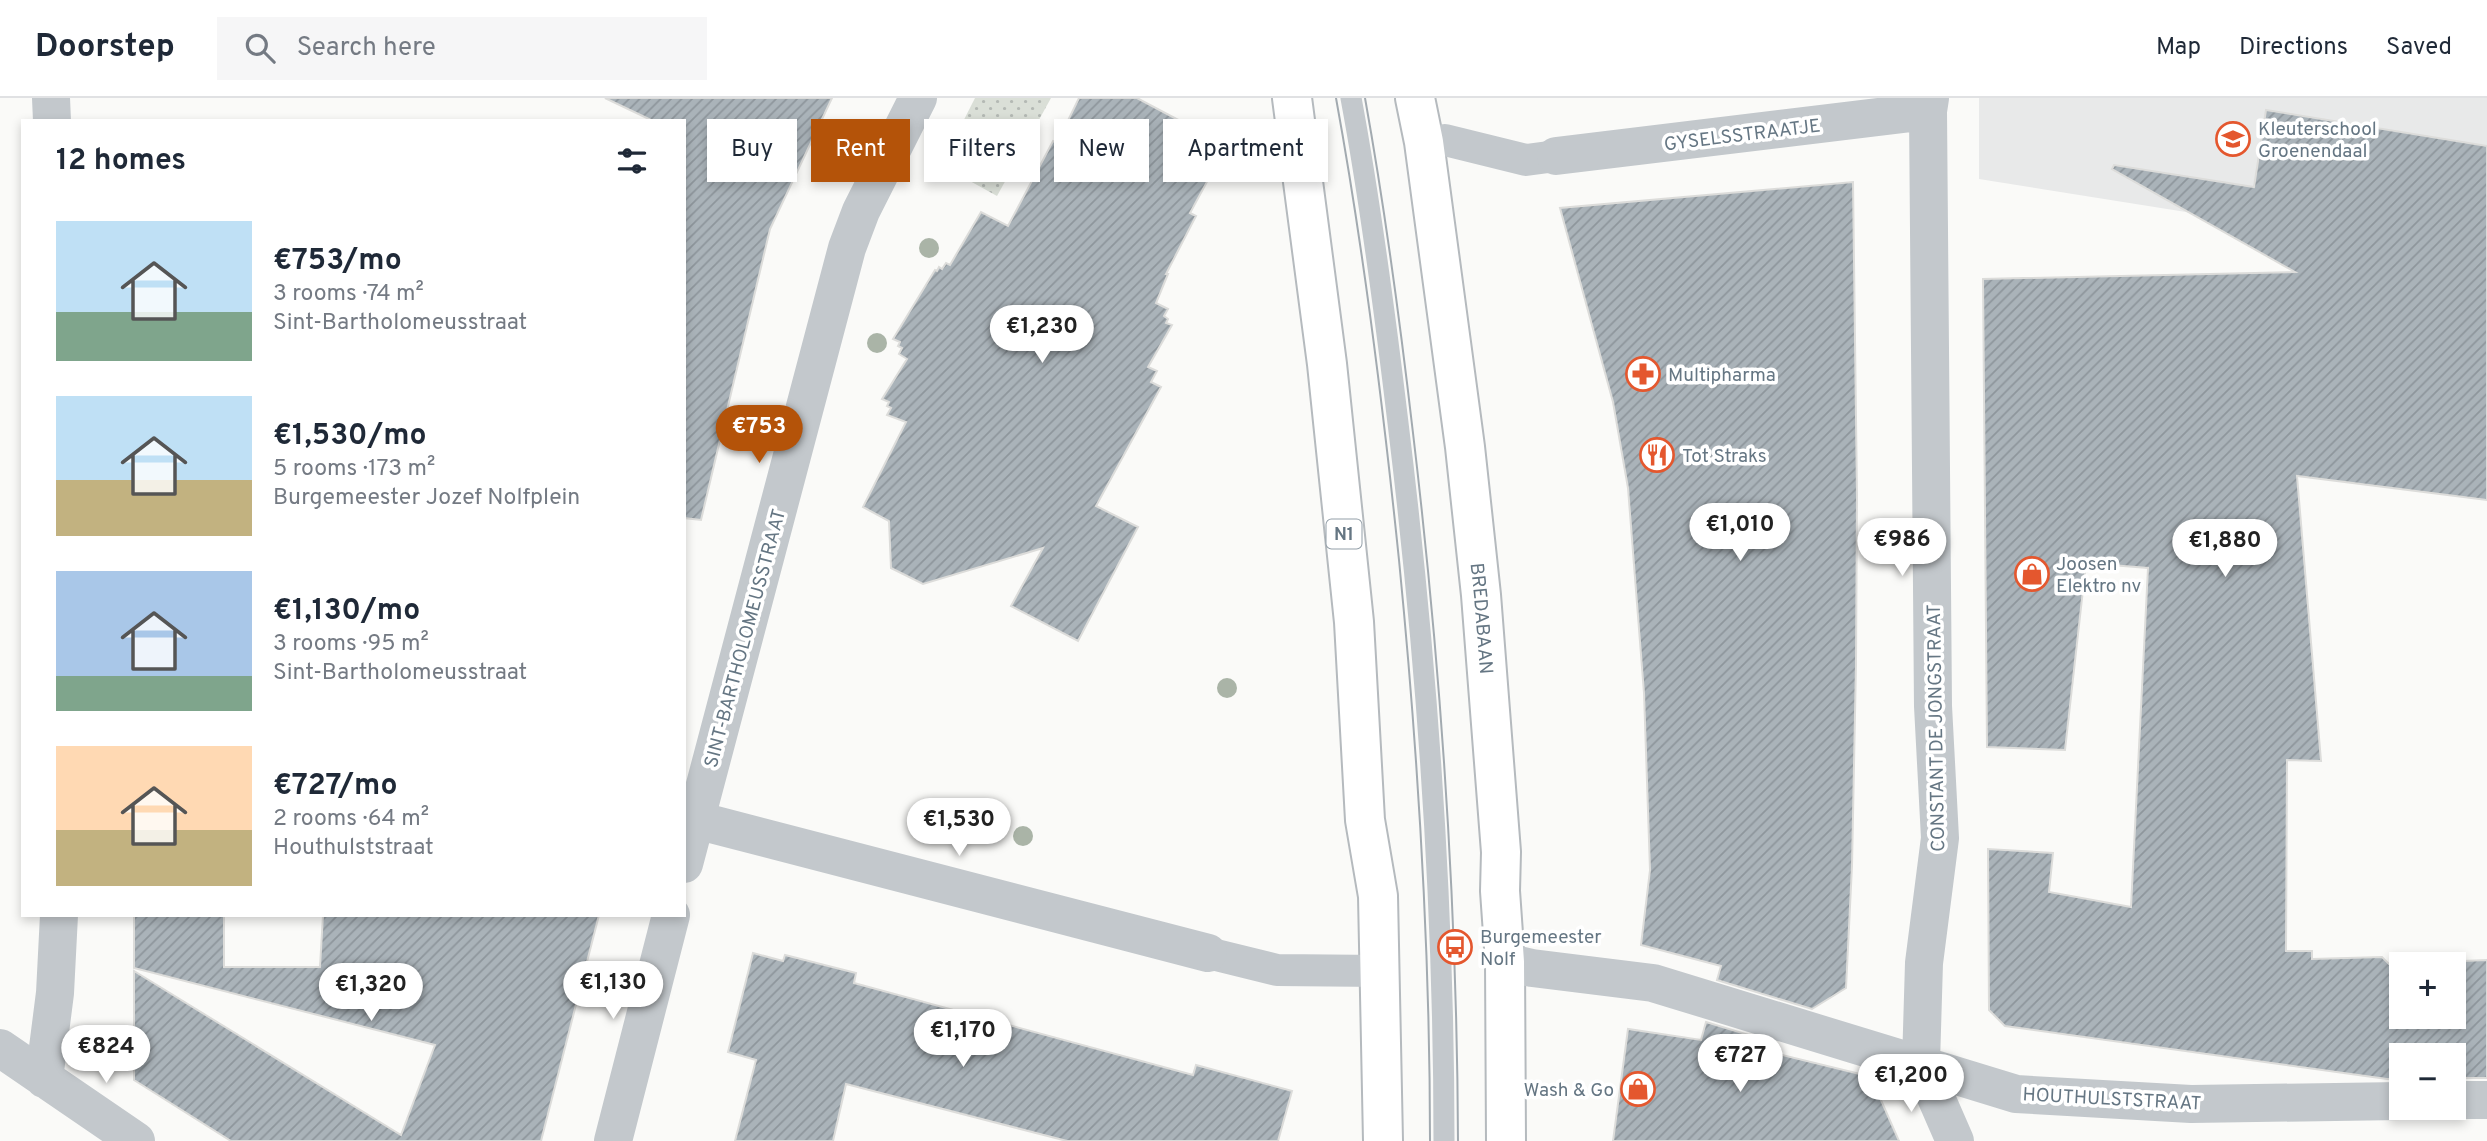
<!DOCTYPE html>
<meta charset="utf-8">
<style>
:root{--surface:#fff;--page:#f6f6f7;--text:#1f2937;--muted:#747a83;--line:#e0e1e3;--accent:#b45309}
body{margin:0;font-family:Overpass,sans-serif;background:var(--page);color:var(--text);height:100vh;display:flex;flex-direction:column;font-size:26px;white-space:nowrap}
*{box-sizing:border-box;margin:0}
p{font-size:23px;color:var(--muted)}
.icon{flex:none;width:38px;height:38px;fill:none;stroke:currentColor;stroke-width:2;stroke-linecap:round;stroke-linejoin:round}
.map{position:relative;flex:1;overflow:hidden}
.details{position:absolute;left:21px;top:21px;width:665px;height:798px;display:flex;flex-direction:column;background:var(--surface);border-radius:0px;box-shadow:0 4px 10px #0003}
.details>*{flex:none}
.hud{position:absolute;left:707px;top:21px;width:665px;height:63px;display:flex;gap:14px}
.controls{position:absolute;left:2389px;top:854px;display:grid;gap:14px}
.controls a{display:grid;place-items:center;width:77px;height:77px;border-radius:0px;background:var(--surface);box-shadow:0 4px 10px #0003;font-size:35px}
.price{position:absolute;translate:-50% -60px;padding:0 16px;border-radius:24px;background:#fff;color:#222;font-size:23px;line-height:46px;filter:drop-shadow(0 2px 4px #0008)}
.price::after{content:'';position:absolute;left:50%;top:42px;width:21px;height:16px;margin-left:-10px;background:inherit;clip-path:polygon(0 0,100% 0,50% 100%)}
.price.selected{background:var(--accent);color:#fff}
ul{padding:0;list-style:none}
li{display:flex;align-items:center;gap:21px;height:175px;padding:0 35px}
li span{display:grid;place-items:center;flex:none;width:196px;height:140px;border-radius:0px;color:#555}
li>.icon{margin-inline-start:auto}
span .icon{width:84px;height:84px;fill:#fffc;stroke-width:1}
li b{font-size:30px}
h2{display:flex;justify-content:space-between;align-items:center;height:84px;padding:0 35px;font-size:30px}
.chip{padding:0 24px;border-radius:0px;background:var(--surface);box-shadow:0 4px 10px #0003;font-size:24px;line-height:63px}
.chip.selected{background:var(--accent);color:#fff}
header{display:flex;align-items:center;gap:42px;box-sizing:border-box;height:98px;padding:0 35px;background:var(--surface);border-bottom:2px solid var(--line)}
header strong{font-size:33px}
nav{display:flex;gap:38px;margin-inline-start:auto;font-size:24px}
.search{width:490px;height:63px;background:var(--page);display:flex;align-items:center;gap:18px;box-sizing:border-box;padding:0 24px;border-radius:0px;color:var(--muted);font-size:26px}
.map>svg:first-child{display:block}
.built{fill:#e8e9e9}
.grass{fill:url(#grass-dots)}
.building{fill:url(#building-hatch);stroke:#dcdcda;stroke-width:2;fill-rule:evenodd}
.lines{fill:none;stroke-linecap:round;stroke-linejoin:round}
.primary-casing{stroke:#b5babe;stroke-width:42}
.service{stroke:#c3c8cc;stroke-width:21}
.pedestrian{stroke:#c3c8cc;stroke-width:32}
.minor{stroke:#c3c8cc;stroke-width:38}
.primary{stroke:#fff;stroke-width:38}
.tram{stroke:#a2aab0;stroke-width:2}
.tree{fill:#aab4a7}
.labels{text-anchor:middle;stroke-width:7;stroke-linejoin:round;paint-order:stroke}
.shield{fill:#fff;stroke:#939fa8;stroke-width:2}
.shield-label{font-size:18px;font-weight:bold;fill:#657683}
.poi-label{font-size:19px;fill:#657683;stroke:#fff;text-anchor:start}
.street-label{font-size:19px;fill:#657683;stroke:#fff}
</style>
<header>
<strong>Doorstep</strong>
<div class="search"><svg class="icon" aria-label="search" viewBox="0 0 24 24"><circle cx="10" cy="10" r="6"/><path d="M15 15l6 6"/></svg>Search here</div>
<nav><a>Map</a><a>Directions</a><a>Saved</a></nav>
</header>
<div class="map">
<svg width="2487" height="1043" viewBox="0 0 2487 1043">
<defs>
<pattern id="grass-dots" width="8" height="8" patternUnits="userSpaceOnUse" patternTransform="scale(1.75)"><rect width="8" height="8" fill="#dadfd7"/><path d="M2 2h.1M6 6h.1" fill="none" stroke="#b4b9b4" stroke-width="1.8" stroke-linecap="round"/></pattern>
<pattern id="building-hatch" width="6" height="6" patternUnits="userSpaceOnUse" patternTransform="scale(1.75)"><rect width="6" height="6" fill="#aab3b9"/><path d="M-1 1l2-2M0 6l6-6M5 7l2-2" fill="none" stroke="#8e969c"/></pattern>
</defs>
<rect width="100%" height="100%" fill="#fafaf8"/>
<!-- built -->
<path class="built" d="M1979 0H2487V162L1979 81Z"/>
<!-- grass -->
<path class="grass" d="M975 0H1051L997 98 941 67Z"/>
<!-- building -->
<path class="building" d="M605 0H832L770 131 701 422 684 420V23H653Z
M1079 0H1137L1186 26 1181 36 1221 58 1190 115 1196 118 1166 176H1168L1156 205 1168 211 1164 218 1168 221 1166 225 1172 227 1148 269 1157 273 1151 284 1161 289 1096 408 1138 429 1078 543 1011 508 1043 450 923 486 891 470 889 423 863 409 906 324 887 317 891 310 887 308 889 304 882 301 907 261 899 256 902 250 898 248 900 244 893 241 935 172 937 173 939 169 942 171 946 165 950 167 981 114 1008 128 1053 43 1057 45Z
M2266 12 2487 48V402L2297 378 2321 663 2287 662 2286 853H2312V861L2382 859 2389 866 2487 862V980H2454V957H2401V981H2387L2005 928 1989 912 1988 751 2053 755 2049 794 2131 809 2148 470 2086 465 2065 652 1987 649 1983 181 2295 174 2112 71 2114 67 2254 89ZM2401 866H2454V919H2401Z
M1853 84 1857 398 1856 566 1852 768 1846 890 1812 911 1717 882 1721 868 1641 847 1650 772 1644 595 1628 390 1613 304 1560 110Z
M134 817H224V869H320L323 817H599L541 1043H231L134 982V873L401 1037 435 947 134 870Z
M753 855 783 863 785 857 856 875 854 885 1193 977 1196 967 1292 993 1278 1043H1067L846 986 833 1043H735L756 962 728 954Z
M1706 924 1762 941 1749 949 1864 977 1873 984 1899 1043H1613L1628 931 1701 942Z"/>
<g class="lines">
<!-- primary casing -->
<g class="primary-casing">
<g id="primary">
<path d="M1292 0 1327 266 1354 524 1365 722 1378 798 1383 1043"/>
<path id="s1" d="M1415 0 1424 44 1465 349 1481 497 1501 754 1500 793 1505 864 1506 1043"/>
</g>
</g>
<!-- service -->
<path class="service" d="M1351 0C1371 107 1385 216 1398 325 1427 563 1444 803 1444 1043"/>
<!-- pedestrian -->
<path class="pedestrian" d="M1445 42 1526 62 1556 58
M1208 855 1277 872 1381 873"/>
<!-- minor -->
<path class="minor" d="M51 0 52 23
M1930 0 1928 13 1933 608 1940 740 1924 865 1921 965 1955 1043
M1556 58 1928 13
M696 722 1208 855
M684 766 847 150 861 113 918 0
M1505 864 1532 870 1653 885 2016 996 2191 1006 2401 1003
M0 950 136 1043
M44 981 55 895 59 817
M2454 1002H2487
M613 1043 671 817"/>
<!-- primary -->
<use href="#primary" class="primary"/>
<!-- tram -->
<path class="tram" d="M1336 0C1364 153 1383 307 1399 462 1418 655 1430 849 1430 1043
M1365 0C1385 111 1400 223 1413 335 1441 570 1457 806 1458 1043"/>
</g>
<!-- trees -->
<g class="tree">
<circle cx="989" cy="55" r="10"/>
<circle cx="929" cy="150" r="10"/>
<circle cx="877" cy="245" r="10"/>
<circle cx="1227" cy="590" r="10"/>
<circle cx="1023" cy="738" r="10"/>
</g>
<!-- icons -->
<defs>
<g id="school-ring" transform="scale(1.75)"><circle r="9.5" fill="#fff" stroke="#e4572e" stroke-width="1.5"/><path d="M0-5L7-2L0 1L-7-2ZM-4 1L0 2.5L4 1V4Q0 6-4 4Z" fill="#e4572e"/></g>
<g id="pharmacy-ring" transform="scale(1.75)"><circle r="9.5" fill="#fff" stroke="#e4572e" stroke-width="1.5"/><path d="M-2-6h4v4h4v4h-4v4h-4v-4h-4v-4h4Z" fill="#e4572e"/></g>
<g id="restaurant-ring" transform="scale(1.75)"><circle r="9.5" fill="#fff" stroke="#e4572e" stroke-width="1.5"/><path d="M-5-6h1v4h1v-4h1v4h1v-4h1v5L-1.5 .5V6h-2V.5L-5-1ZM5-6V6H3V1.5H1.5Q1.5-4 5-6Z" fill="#e4572e"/></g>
<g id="shop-ring" transform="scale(1.75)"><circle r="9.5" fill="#fff" stroke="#e4572e" stroke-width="1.5"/><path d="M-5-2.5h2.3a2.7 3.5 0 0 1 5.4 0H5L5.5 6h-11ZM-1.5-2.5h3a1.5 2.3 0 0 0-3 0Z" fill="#e4572e"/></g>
<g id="bus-ring" transform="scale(1.75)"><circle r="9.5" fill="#fff" stroke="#e4572e" stroke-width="1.5"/><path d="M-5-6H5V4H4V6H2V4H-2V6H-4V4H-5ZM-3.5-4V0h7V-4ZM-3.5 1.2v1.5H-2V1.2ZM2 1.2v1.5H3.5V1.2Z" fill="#e4572e"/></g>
</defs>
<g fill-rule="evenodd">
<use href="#school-ring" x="2233" y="41"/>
<use href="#pharmacy-ring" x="1643" y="276"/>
<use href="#restaurant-ring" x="1657" y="357"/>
<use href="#shop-ring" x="2032" y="476"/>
<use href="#bus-ring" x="1455" y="849"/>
<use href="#shop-ring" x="1638" y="991"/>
</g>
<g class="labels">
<!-- shield labels -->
<rect class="shield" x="1326.5" y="421.5" width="35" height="29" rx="5"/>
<g class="shield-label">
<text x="1344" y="442">N1</text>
</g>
<!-- poi labels -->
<g class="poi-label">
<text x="2258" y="37">Kleuterschool<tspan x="2258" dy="22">Groenendaal</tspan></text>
<text x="1668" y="283">Multipharma</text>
<text x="1682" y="364">Tot Straks</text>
<text x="2056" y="472">Joosen<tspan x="2056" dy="22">Elektro nv</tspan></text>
<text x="1480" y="845">Burgemeester<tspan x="1480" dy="22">Nolf</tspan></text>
<text x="1614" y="998" text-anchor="end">Wash &amp; Go</text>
</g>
<!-- street labels -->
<g class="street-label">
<text transform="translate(1742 36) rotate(-7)" y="7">GYSELSSTRAATJE</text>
<text dy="7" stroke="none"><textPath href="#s1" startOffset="525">BREDABAAN</textPath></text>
<text transform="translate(744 540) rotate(-75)" y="7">SINT-BARTHOLOMEUSSTRAAT</text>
<text transform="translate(1935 630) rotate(-91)" y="7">CONSTANT DE JONGSTRAAT</text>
<text transform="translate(2112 1000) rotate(3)" y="7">HOUTHULSTSTRAAT</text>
</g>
</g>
</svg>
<div class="controls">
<a>+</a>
<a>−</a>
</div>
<b class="price" style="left:1042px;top:267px">€1,230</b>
<b class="price selected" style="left:759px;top:367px">€753</b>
<b class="price" style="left:1740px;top:465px">€1,010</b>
<b class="price" style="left:1902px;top:480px">€986</b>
<b class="price" style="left:2225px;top:481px">€1,880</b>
<b class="price" style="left:959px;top:760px">€1,530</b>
<b class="price" style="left:613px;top:923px">€1,130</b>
<b class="price" style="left:371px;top:925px">€1,320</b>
<b class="price" style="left:963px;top:971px">€1,170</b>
<b class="price" style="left:106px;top:987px">€824</b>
<b class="price" style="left:1740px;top:996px">€727</b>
<b class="price" style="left:1911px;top:1016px">€1,200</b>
<div class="hud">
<a class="chip">Buy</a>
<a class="chip selected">Rent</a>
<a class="chip">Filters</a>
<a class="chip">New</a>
<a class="chip">Apartment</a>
</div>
<section class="details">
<h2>12 homes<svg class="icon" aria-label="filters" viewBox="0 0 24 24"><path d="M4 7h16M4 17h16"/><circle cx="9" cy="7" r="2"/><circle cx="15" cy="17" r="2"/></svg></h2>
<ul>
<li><span style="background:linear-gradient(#bfe0f5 65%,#7fa58c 0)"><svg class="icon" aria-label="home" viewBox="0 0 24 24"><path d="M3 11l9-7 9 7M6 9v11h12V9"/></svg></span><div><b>€753/mo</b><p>3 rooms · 74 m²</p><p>Sint-Bartholomeusstraat</p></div></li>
<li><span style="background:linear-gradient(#bfe0f5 60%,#c2b280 0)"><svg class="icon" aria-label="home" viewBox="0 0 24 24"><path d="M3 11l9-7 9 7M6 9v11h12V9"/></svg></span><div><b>€1,530/mo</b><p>5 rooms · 173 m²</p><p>Burgemeester Jozef Nolfplein</p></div></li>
<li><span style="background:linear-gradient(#a9c7e8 75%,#7fa58c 0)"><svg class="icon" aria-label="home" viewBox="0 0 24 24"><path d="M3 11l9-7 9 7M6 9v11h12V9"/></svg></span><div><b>€1,130/mo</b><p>3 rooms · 95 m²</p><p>Sint-Bartholomeusstraat</p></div></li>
<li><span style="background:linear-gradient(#ffd9b3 60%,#c2b280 0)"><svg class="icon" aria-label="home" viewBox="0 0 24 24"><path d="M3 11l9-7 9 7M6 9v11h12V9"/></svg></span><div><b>€727/mo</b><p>2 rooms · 64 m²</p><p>Houthulststraat</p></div></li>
</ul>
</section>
</div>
